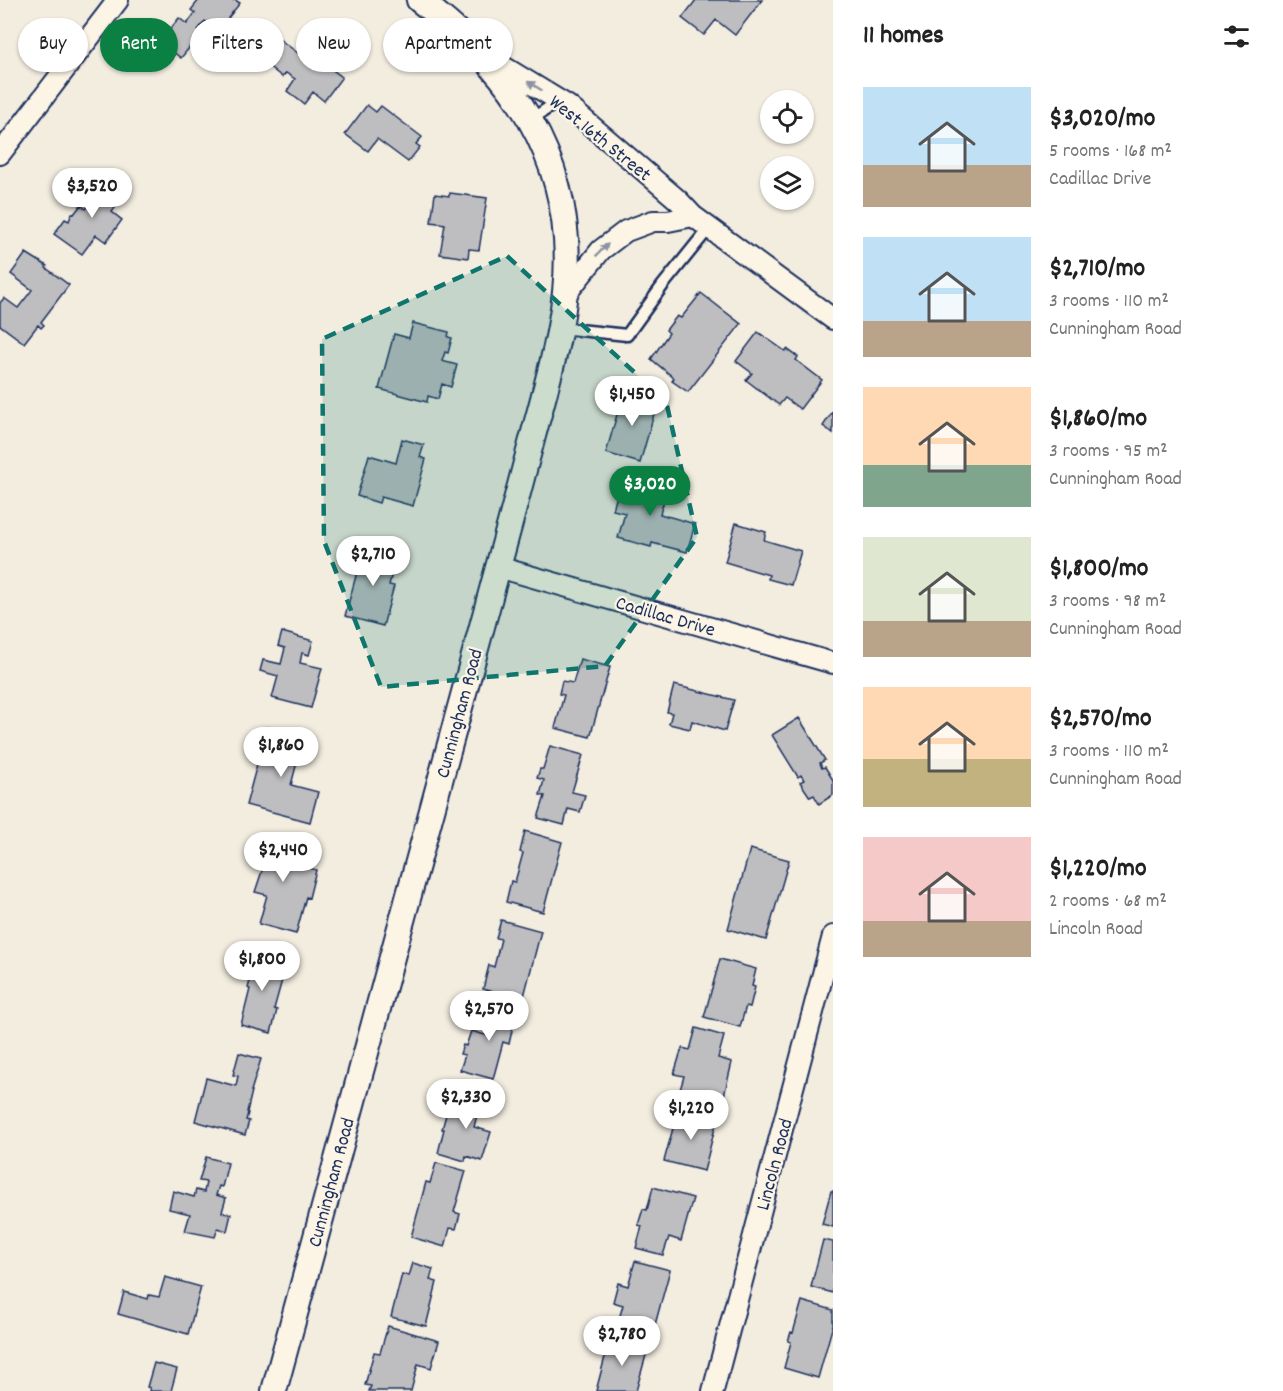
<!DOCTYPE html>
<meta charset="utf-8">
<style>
:root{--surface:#fff;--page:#f2f2f2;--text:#222;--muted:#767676;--accent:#0b8043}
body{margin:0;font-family:Dekko,sans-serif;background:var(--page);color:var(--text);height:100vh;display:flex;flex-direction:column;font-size:22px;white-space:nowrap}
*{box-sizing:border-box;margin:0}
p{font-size:20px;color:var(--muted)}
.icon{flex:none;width:33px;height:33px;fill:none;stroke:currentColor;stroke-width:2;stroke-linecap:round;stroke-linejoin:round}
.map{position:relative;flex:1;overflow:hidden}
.details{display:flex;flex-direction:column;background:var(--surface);width:450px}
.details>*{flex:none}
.banner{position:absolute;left:18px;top:18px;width:570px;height:54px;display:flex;gap:12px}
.fabs{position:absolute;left:760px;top:90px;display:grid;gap:12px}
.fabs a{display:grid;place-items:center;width:54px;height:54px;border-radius:50%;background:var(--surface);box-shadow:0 2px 4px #0004;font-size:30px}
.price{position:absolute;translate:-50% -51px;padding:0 14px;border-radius:21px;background:#fff;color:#222;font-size:20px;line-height:39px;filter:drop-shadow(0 2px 3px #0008)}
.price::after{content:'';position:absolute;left:50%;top:36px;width:18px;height:14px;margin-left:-9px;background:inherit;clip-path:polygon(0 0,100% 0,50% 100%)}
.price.active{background:var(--accent);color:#fff}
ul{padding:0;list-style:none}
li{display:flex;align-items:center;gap:18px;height:150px;padding:0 30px}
li span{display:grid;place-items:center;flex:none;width:168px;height:120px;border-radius:0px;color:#555}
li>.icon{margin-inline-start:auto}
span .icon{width:72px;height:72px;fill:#fffc;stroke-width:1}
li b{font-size:26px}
h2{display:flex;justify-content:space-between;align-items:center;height:72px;padding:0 30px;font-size:26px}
.pill{padding:0 21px;border-radius:27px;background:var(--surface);box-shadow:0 2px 4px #0004;font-size:21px;line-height:54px}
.pill.active{background:var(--accent);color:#fff}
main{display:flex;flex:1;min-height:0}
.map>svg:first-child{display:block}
.building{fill:#bebec0;stroke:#1b2f5e;stroke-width:1.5}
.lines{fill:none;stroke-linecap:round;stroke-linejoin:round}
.service-casing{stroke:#1b2f5e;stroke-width:15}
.minor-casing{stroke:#1b2f5e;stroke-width:24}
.tertiary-casing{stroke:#1b2f5e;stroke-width:28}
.service{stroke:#fcf5e5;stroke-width:10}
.minor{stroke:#fcf5e5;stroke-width:20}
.tertiary{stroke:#fcf5e5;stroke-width:24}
.oneway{fill:#8c92a2}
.marked{fill:#0f766e;fill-opacity:0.2;stroke:#0f766e;stroke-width:4.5;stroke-dasharray:12 8;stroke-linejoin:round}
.labels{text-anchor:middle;stroke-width:4.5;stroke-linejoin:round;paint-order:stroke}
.street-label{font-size:20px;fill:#1b2f5e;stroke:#fcf5e5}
</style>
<main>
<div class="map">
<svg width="833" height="1391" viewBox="0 0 833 1391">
<rect width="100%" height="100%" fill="#f3ede0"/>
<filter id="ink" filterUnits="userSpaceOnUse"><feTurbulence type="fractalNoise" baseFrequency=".0167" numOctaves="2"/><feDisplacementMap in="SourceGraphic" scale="12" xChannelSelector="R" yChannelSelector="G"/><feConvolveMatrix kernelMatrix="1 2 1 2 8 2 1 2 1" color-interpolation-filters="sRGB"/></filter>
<g filter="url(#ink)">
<!-- building -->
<path class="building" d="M199 0H235L240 3 228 18 245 31 227 54 210 41 218 31 205 21 198 30 201 33 181 58 160 42 179 18 187 24 195 13 191 10Z
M696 0H762L735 35 716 20 704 35 682 18Z
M279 39 298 53 302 47 342 77 324 101 313 92 304 104 287 91 295 79 286 73 282 77 262 61Z
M367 105 376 112 381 106 422 137 416 144 420 147 408 162 377 139 368 151 345 134Z
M102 179 124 195 112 212 122 220 106 242 96 235 82 254 54 234 65 219 69 221 72 213 74 214 81 205 86 209 93 200 89 197Z
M450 193 487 198 479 250 469 249 468 258 440 254 445 224 431 222 435 194 449 196Z
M26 253 47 266 46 268 69 285 41 322 44 325 41 328 38 325 24 343 0 325V303L4 298 18 308 32 290 11 274Z
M701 293 741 324 688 392 672 381 674 378 651 359 669 333 666 330 677 316 681 318Z
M413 323 449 332 448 337 452 338 448 353 445 352 442 361 457 365 451 387 442 384 438 399 428 396 427 402 379 389 394 334 409 338Z
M758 332 785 351 787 349 798 357 796 360 822 380 800 409 785 398 779 405 746 380 752 373 736 361Z
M624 390 658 400 640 463 606 453Z
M833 411V433L823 426Z
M402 439 424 445 420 457 426 459 413 506 381 497 379 503 357 496 369 455 396 463Z
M622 477 667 490 660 514 695 524 687 552 652 543 651 547 618 538 625 513 613 510Z
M736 523 766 532 764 540 801 551 791 585 768 579 769 575 725 562Z
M369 544 398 552 389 585 394 586 383 626 345 616 357 572 361 573Z
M282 632 313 641 309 655 302 653 300 663 322 668 311 708 272 698 278 676 260 671 263 660 281 664 285 648 278 646Z
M580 659 610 667 590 737 555 728 564 695 559 694 562 681 573 683Z
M674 685 734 700 725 731 692 721 690 729 669 724 672 713 667 712Z
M799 718 825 760 820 763 822 768 825 767 833 780V795L819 804 814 795 810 797 800 782 804 780 801 775 798 777 772 735Z
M267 727 304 736 291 785 318 792 310 822 246 805Z
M550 746 583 755 572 792 585 795 580 812 568 809 564 825 538 818 545 796 540 795 544 780 537 778 540 769H543Z
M525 831 562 842 543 912 506 902 511 881 515 882 523 853 520 852Z
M261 834 306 846 302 863 305 864V867L316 870 309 898 306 897 296 934 259 924 267 895 255 892 265 862 255 859Z
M750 849 789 860 766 940 728 929Z
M501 920 541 931 523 1000 483 989 489 965 494 967 501 939 496 938Z
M253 947 278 954 271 977 282 980 274 1009 277 1010 271 1033 241 1025 250 989 248 988 253 970 247 968Z
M720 959 756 969 752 986 755 987 750 1007 746 1006 740 1027 704 1017Z
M491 1001 517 1008 509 1044 503 1042 493 1079 460 1070 465 1055 460 1054 463 1045 466 1046 471 1031 489 1036 492 1027 484 1026Z
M696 1028 724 1036 718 1058 732 1062 721 1109 678 1097 684 1076 674 1074 682 1048 690 1050Z
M239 1053 261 1059 251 1091H252L247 1112 248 1113 246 1120 249 1121 245 1135 195 1121 206 1078 236 1086 238 1076 233 1075Z
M469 1093 492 1099 486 1117 477 1115 474 1127 491 1132 482 1161 466 1156 465 1161 438 1153 444 1129H442L449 1104 464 1109Z
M678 1110 717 1120 704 1171 664 1161Z
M206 1157 228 1163 222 1187 219 1186 216 1195 226 1198 222 1212 231 1214 227 1231 218 1228 215 1237 185 1231 190 1214 169 1209 173 1191 194 1197 196 1190 204 1192 206 1182 199 1181Z
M436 1163 466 1171 454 1212 460 1214 456 1229 450 1228 445 1247 411 1237 426 1182 430 1183Z
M653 1187 693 1198 681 1241 669 1237 663 1255 636 1248 642 1226 638 1225 643 1209 647 1210Z
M831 1191H833V1227L822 1224Z
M823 1240 833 1242V1293L811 1287Z
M635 1261 670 1270 650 1343 615 1333 623 1305 613 1302 618 1283 628 1286Z
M413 1263 433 1269 430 1280 437 1282 426 1326 391 1317 402 1274 409 1276Z
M165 1277 201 1287 188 1334 118 1314 124 1292 148 1299 149 1295 159 1297Z
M802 1301 833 1310V1325L818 1378 784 1368 791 1342 788 1341 791 1332 793 1333Z
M388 1326 439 1341 431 1368 418 1364 411 1391H369L371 1386 365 1385 374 1352 380 1353Z
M610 1338 648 1348 636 1391H596Z
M154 1363 177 1369 171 1391H149L150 1388 147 1387Z"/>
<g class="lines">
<!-- service casing -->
<g class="service-casing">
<path id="service" d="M530 120 559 101
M560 328 627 335 663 285 709 228"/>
</g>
<!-- minor casing -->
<g class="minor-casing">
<path id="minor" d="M489 58 568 106 678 200 693 216 833 319
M0 154 118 0
M565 295 601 250 626 231 653 221H668L693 216
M498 567 833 663
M713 1391 833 936"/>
</g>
<!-- tertiary casing -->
<g class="tertiary-casing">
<path id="tertiary" d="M274 1391C343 1137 412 884 481 630 499 565 516 501 533 436 550 372 571 306 566 239 559 136 499 60 419 0"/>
</g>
<!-- service -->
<use href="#service" class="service"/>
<!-- minor -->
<use href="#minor" class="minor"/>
<!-- tertiary -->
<use href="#tertiary" class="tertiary"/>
</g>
<!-- one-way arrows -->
<defs><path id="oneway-solid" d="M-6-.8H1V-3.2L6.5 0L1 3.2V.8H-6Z" transform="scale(1.5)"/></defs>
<g class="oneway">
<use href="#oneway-solid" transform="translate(535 86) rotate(-148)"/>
<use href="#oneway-solid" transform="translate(602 250) rotate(-45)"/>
</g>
</g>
<!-- marked area -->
<path class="marked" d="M507 256 666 401 697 537 605 666 381 687 324 541 322 339Z"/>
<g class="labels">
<!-- street labels -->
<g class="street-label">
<text transform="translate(601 137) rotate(39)" y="7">West 16th Street</text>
<text transform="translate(666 615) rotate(16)" y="7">Cadillac Drive</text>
<text transform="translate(458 713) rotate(-75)" y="7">Cunningham Road</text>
<text transform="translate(773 1164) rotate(-75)" y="7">Lincoln Road</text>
<text transform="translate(330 1182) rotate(-75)" y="7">Cunningham Road</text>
</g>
</g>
</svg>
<div class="fabs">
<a><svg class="icon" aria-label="locate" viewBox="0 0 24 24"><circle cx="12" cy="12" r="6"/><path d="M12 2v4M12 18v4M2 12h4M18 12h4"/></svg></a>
<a><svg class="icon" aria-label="layers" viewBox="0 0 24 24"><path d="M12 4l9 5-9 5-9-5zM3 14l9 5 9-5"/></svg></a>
</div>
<b class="price" style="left:92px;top:219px">$3,520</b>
<b class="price" style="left:632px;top:427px">$1,450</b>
<b class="price active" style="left:650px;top:517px">$3,020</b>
<b class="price" style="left:373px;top:587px">$2,710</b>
<b class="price" style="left:281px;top:778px">$1,860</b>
<b class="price" style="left:283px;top:883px">$2,440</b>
<b class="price" style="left:262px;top:992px">$1,800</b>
<b class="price" style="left:489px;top:1042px">$2,570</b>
<b class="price" style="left:466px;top:1130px">$2,330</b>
<b class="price" style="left:691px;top:1141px">$1,220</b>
<b class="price" style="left:622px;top:1367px">$2,780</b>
<div class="banner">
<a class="pill">Buy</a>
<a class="pill active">Rent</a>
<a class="pill">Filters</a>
<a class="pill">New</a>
<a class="pill">Apartment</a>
</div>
</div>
<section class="details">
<h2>11 homes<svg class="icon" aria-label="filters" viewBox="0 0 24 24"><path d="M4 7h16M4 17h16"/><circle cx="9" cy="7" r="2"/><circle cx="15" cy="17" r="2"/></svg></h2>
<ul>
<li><span style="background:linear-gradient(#bfe0f5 65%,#b9a48a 0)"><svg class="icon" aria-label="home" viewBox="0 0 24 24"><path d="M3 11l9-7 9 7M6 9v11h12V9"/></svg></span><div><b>$3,020/mo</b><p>5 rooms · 168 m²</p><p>Cadillac Drive</p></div></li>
<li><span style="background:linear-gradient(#bfe0f5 70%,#b9a48a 0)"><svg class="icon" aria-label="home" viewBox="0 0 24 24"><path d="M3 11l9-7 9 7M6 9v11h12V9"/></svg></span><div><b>$2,710/mo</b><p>3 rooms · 110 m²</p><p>Cunningham Road</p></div></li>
<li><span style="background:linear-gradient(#ffd9b3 65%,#7fa58c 0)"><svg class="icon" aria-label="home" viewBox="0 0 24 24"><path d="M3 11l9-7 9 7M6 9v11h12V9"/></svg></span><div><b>$1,860/mo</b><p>3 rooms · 95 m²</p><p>Cunningham Road</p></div></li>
<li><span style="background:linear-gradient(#dfe7d0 70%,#b9a48a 0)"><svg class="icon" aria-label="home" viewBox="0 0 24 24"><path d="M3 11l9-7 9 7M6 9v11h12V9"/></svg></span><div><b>$1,800/mo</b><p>3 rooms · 98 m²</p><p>Cunningham Road</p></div></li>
<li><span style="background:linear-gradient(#ffd9b3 60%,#c2b280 0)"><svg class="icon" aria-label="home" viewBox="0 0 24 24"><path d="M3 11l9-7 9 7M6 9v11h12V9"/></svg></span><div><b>$2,570/mo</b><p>3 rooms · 110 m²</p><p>Cunningham Road</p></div></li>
<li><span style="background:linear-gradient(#f6c9c9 70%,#b9a48a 0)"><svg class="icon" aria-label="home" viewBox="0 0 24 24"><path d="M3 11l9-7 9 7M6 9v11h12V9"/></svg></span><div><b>$1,220/mo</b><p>2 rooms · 68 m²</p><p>Lincoln Road</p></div></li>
</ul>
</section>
</main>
